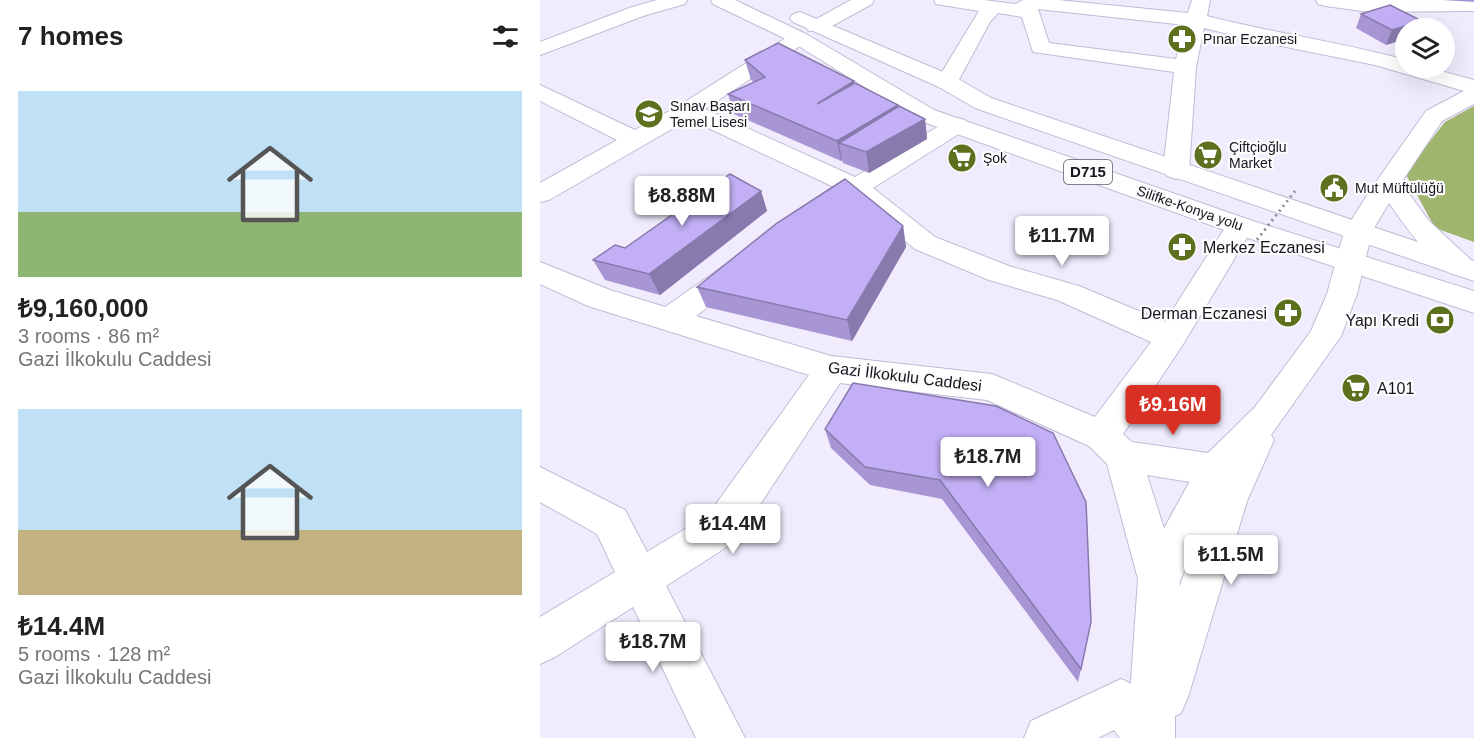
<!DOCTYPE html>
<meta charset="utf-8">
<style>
:root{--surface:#fff;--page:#f2f2f2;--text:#222;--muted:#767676;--accent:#d93025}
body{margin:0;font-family:Arial,sans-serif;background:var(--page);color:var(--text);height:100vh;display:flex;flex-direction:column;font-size:22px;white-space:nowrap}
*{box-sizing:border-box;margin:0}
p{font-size:20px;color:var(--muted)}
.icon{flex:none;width:33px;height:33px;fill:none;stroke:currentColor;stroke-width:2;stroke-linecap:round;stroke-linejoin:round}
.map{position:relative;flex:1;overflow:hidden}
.side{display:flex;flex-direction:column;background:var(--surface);width:540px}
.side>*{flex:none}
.tools{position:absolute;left:855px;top:18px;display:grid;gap:12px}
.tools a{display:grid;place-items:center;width:60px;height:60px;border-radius:50%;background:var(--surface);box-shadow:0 6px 24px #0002;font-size:30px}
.price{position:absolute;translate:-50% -51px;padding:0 14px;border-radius:6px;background:#fff;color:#222;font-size:20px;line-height:39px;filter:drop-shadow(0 2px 3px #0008)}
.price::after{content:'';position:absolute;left:50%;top:36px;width:18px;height:14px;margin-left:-9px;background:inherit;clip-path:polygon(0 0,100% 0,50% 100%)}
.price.on{background:var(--accent);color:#fff}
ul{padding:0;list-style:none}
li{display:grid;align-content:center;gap:12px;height:318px;padding:0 18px}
li span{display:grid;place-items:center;height:186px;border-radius:0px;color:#555}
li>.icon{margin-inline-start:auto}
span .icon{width:108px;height:108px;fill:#fffc;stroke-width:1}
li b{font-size:26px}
h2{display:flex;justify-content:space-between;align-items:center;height:72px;padding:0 18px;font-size:26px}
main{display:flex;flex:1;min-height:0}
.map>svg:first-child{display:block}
.forest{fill:#9fb46c}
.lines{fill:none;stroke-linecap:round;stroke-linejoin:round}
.minor-casing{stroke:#c1bbd6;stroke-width:2}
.major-casing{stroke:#c1bbd6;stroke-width:2}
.highway-casing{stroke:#c1bbd6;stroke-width:2}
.minor{fill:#fff;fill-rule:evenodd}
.major{fill:#fff;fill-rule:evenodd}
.highway{fill:#fff;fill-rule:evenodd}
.path-bridge{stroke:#8f8c99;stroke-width:3;stroke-dasharray:2 4;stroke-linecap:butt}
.wall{fill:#a796d3}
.shaded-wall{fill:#887aac}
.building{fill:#c2aff5;stroke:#887aac;stroke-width:1.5}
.labels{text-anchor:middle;stroke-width:4.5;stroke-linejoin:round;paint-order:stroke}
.far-poi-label{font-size:14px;fill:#16141d;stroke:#fcfcfc;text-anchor:start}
.far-street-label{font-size:14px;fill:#16141d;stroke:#fcfcfc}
.shield{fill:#fcfcfc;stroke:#5b5a60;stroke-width:1.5}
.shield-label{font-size:15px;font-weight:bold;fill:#16141d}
.poi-label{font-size:16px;fill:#16141d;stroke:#fcfcfc;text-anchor:start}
.street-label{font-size:16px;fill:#16141d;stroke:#fcfcfc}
</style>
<main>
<section class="side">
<h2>7 homes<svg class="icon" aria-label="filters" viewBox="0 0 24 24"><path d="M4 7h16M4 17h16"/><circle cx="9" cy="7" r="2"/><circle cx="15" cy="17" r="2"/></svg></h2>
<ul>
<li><span style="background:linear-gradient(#bfe0f5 65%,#8fb573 0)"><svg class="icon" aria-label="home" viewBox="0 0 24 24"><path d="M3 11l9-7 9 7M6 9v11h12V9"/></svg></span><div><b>₺9,160,000</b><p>3 rooms · 86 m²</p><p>Gazi İlkokulu Caddesi</p></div></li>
<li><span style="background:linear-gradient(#bfe0f5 65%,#c2b280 0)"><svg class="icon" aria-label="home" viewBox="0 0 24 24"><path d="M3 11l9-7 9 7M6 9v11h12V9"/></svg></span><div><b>₺14.4M</b><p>5 rooms · 128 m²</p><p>Gazi İlkokulu Caddesi</p></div></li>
</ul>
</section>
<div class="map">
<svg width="934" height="738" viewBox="0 0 934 738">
<rect width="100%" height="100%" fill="#f0ecfd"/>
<!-- forest -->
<path class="forest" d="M934 106V242L895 228 865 173 905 122Z"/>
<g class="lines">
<!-- minor casing -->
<g class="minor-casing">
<path id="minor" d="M117 0H147L145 4 106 15 0 55V42L92 7Z
M311 0H334L332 4 283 31H269L266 27 269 23Z
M394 0H444L475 4 483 0H518L648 13 652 0H670L667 16C733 33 800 42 866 60V68H890L934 80V104L902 121 861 183 889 221 930 259 934 267 930 273C924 275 919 276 912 274 893 266 861 220 849 203L828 238 818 241 808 238 804 232 829 192 886 111 924 91 835 65 716 41 664 28 656 67 649 171 645 176 636 179 627 176 623 171 634 72 493 52 482 17 458 13 450 22 415 87 407 89 399 87 396 82 439 11 396 4ZM498 9 645 25 636 59 509 43Z
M776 0H934V11L830 12 785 6 778 4Z
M259 32 266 34 269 38 266 42 165 109 315 177 409 120 417 118 425 120 429 125 425 130 333 188 395 237 469 266 539 286 625 322 690 220 700 217 710 220 714 226 642 346 583 434 592 442 675 454 688 459 693 470 688 481 675 486 607 475 640 579 634 593 619 599 604 593 598 579 567 464 549 446 447 400 300 383 196 541 126 586 205 738H156L93 607 15 657 0 664V617L75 572 57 534 0 502V467L85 510 107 552 168 515 269 375 48 306 0 284V262L70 290 125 307 188 263 198 260 208 263 213 270 208 277 156 316 291 356 452 374 555 417 611 342 517 300 449 280 375 249 315 200 299 206 290 204 286 198 296 188 149 119 9 200 0 202V183L77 140 0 101V85L95 130 140 105 252 34Z
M581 679C606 689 622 714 633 738H580L574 730 558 738H484L491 721Z"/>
</g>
<!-- major casing -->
<g class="major-casing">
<path id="major" d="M818 223 828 226 832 232 817 294 801 336 731 435 734 440 707 501 648 697 641 713 635 716V738H587L598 579 604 565 662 459 715 407 771 331 787 294 804 232 808 226ZM647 565 639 588 640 581Z"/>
</g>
<!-- highway casing -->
<g class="highway-casing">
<path id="highway" d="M171 0H195L266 34 394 110 710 220 934 291V313L690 232 378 120 252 42 173 4Z
M260 12 415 77 451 98 934 261V281L435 108 399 87 253 22 250 18 253 14Z"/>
</g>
<!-- minor -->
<use href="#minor" class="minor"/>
<!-- major -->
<use href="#major" class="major"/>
<!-- highway -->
<use href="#highway" class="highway"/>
<!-- path-bridge -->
<path class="path-bridge" d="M706 254 755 191"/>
</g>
<!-- wall -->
<path class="wall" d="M902 0H934V2Z
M821 14 882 21 879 28H866L846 45 816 28Z
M205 60 314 81V84L358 105 359 107 385 119 387 139 329 173 303 163 302 160 301 161 194 114 188 94 214 82 211 80Z
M221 191 227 211 120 295 65 280 53 260 85 248Z
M363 226 366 247 312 341 166 307 157 287Z
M456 406 541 669 538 682 402 499 330 485 291 448 285 429Z"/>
<!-- shaded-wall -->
<path class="shaded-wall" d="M882 21 879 28H866V39L846 45 852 30Z
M314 81 317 101 277 104Z
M358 105 361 125 299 143 302 160 301 161 297 141Z
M385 119 387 139 329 173 326 152Z
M221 191 227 211 120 295 109 274Z
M363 226 366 247 312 341 307 320Z"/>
<!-- building -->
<path class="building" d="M850 5 882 21 852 30 821 14Z
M238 43 314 81 277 104 315 83 358 105 297 141 188 94 225 77 205 60Z
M359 106 385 119 326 152 299 143Z
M190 174 221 191 109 274 53 260 75 245 85 248Z
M305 179 363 226 307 320 157 287 237 223Z
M313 383 456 406 513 433 546 502 551 622 541 669 400 480 325 467 285 429Z"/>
<!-- icons -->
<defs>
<g id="pharmacy-disc" transform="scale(1.5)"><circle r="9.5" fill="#5c701e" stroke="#fcfcfc"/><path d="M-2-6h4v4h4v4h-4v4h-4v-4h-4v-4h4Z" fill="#fff"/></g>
<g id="school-disc" transform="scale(1.5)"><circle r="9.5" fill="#5c701e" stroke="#fcfcfc"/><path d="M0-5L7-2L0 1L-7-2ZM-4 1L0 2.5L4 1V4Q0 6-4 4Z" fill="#fff"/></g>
<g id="supermarket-disc" transform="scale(1.5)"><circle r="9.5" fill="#5c701e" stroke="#fcfcfc"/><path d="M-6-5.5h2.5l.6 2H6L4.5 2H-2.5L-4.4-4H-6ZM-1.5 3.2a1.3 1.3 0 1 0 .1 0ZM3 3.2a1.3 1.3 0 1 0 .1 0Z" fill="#fff"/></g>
<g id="civic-disc" transform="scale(1.5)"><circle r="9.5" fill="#5c701e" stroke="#fcfcfc"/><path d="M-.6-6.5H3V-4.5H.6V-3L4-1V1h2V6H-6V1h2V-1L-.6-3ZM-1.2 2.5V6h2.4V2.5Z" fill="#fff"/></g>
<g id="bank-disc" transform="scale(1.5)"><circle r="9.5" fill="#5c701e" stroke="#fcfcfc"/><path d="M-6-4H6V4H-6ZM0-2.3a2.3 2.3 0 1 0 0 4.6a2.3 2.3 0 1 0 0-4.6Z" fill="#fff"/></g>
</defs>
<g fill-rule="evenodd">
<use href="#pharmacy-disc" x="642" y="39"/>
<use href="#school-disc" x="109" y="114"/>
<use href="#supermarket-disc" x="668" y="155"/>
<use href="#supermarket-disc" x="422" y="158"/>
<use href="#civic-disc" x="794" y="188"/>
<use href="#pharmacy-disc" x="642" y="247"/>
<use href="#pharmacy-disc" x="748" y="313"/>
<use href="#bank-disc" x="900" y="320"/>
<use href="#supermarket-disc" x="816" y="388"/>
</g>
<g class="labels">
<!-- far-poi labels -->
<g class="far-poi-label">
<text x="663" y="44">Pınar Eczanesi</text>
<text x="130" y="111">Sınav Başarı<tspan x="130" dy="16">Temel Lisesi</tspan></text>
<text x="689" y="152">Çiftçioğlu<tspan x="689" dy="16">Market</tspan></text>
<text x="443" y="163">Şok</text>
<text x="815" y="193">Mut Müftülüğü</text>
</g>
<!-- far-street labels -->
<g class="far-street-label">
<text transform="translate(650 208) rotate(19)" y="5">Silifke-Konya yolu</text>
</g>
<!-- shield labels -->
<rect class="shield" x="524" y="160" width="48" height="24" rx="4.5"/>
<g class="shield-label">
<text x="548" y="177">D715</text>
</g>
<!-- poi labels -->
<g class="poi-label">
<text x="663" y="253">Merkez Eczanesi</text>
<text x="727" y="319" text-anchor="end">Derman Eczanesi</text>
<text x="879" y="326" text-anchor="end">Yapı Kredi</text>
<text x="837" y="394">A101</text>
</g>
<!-- street labels -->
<g class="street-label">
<text transform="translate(365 376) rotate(7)" y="6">Gazi İlkokulu Caddesi</text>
</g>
</g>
</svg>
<div class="tools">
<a><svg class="icon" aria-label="layers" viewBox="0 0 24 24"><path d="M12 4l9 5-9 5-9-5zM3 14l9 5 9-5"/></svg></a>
</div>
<b class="price" style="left:142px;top:227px">₺8.88M</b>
<b class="price" style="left:522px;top:267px">₺11.7M</b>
<b class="price on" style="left:633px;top:436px">₺9.16M</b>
<b class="price" style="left:448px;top:488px">₺18.7M</b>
<b class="price" style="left:193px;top:555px">₺14.4M</b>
<b class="price" style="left:691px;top:586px">₺11.5M</b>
<b class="price" style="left:113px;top:673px">₺18.7M</b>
</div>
</main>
